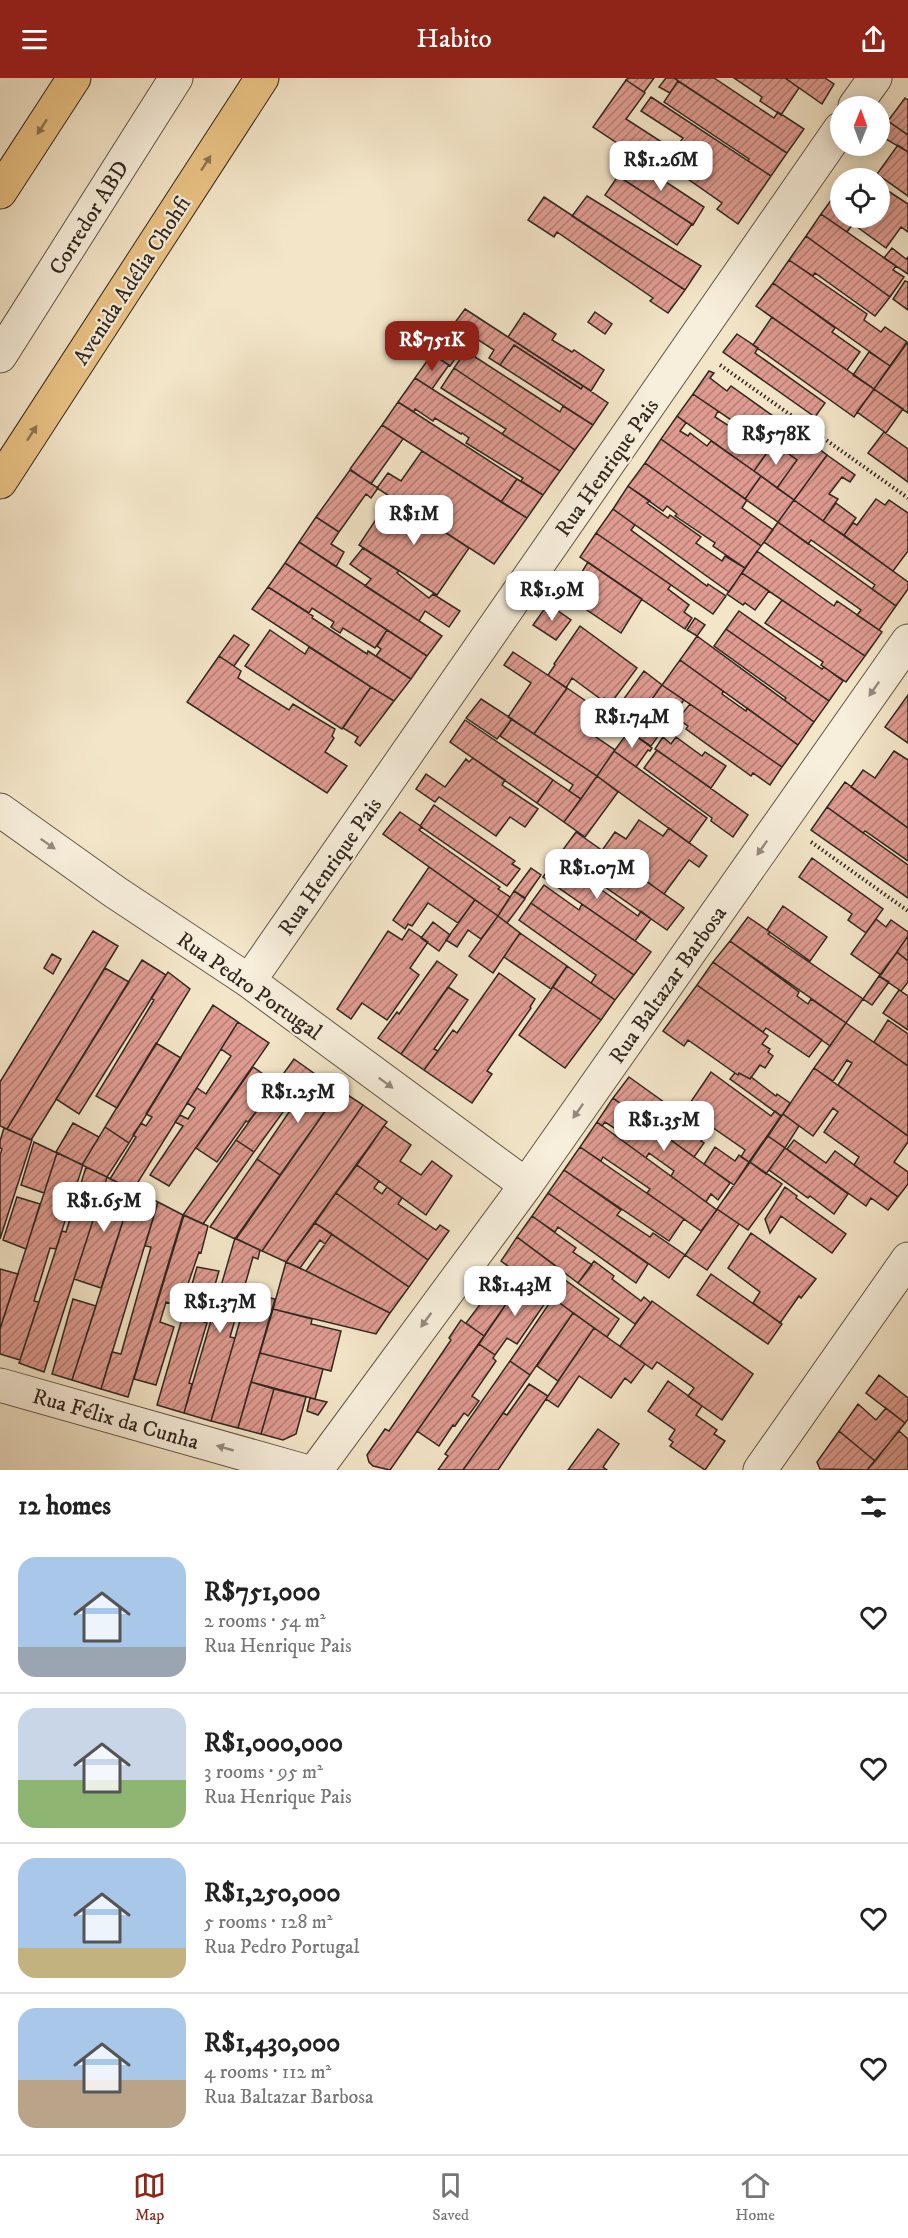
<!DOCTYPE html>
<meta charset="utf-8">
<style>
:root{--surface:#fff;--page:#f2f2f2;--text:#222;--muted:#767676;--line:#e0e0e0;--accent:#8f2418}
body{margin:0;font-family:"IM FELL DW Pica",serif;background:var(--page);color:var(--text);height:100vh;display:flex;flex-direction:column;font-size:22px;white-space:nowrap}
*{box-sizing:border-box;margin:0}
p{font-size:20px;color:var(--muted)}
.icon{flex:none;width:33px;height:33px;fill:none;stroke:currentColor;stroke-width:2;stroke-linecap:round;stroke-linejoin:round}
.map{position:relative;height:1392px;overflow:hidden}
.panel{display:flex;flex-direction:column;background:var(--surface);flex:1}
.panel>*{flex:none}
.needle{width:39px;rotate:1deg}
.buttons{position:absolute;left:830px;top:18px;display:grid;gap:12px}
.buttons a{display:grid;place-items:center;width:60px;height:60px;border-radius:50%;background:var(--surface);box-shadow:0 3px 15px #0003;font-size:30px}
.price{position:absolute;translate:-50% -51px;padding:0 14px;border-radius:12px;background:#fff;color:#222;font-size:20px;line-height:39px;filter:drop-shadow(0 2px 3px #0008)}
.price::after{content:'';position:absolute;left:50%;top:36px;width:18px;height:14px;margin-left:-9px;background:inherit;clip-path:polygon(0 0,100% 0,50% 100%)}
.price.selected{background:var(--accent);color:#fff}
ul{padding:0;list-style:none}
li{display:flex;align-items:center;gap:18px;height:150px;padding:0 18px}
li+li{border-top:2px solid var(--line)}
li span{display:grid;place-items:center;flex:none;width:168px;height:120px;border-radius:18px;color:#555}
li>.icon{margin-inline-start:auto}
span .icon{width:72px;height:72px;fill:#fffc;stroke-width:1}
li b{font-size:26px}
h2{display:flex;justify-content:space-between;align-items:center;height:72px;padding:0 18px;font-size:26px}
header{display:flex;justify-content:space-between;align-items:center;height:78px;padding:0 18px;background:var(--accent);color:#fff;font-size:27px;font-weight:600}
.menu{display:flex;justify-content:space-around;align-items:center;height:84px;border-top:2px solid var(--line);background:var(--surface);font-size:16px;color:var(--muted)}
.menu a{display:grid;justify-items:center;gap:3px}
.menu .selected{color:var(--accent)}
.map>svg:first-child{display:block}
.building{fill:url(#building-hatch);stroke:#31271f;stroke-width:1.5}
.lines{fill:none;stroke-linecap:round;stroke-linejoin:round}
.minor-casing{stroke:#625649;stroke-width:35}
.highway-casing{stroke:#31271f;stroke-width:35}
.path{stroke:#31271f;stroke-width:4;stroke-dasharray:1.5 3;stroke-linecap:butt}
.minor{stroke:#f7eedb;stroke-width:33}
.highway{stroke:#eac284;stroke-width:33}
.oneway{fill:#8e7452}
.oneway2{fill:#948a7d}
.labels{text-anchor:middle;stroke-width:4.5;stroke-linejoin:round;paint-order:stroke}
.street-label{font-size:22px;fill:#31271f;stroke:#f7eedb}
</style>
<header><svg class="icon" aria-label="menu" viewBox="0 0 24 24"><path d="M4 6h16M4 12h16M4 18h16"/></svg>Habito<svg class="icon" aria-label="share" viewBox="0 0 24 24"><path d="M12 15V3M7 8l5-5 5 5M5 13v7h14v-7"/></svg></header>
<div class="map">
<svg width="908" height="1392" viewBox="0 0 908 1392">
<defs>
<pattern id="building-hatch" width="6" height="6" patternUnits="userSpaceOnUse" patternTransform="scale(1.5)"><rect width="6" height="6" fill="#df9b91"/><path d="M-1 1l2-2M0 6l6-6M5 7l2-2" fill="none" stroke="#b57e76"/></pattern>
</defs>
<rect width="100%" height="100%" fill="#f3e5c8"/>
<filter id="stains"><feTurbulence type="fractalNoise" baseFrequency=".00333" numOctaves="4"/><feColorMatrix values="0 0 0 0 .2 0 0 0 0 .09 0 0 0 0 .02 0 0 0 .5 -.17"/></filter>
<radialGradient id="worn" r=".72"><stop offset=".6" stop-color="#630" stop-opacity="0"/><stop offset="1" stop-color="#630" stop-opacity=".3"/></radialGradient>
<!-- building -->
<path class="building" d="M628 0H654L644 14 626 2Z
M666 0H674L678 3 670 15 659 9Z
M674 0H714L774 40 778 34 804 51 787 75Z
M734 0H785L799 10 781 37 760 23 762 19Z
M785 0H825L834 6 822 26Z
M626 2 645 15 626 41 671 70 656 91 593 49Z
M678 3 787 75 771 98 748 83 749 81 664 24Z
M651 19 771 98 738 146 717 131 722 125 665 85 683 60 641 33Z
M905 20 908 22V57L888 43Z
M888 43 908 57V74L879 57Z
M898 67 908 74V118L877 96Z
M631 81 704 129 693 147 618 98Z
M618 98 692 146 677 167 605 117Z
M879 107 908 126V154L901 149 886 170 853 146 847 154 821 136 840 110V140H879Z
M587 118 701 188 685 212 572 138Z
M544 119 685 212 668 235 650 223 653 220 557 154 554 159 528 142Z
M821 136 896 188 893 192 904 199 890 219 806 158Z
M806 158 890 219 875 238 815 195 813 198 789 182Z
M892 170 906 181 908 179V196L884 180Z
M789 182 867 236 864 242 881 254 885 249 907 264 890 288 773 205Z
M905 203 908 204V232L893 221Z
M773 205 835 250 832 254 860 274 847 292 756 228Z
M465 231 508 259 583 308 581 311 514 267 500 287 489 280 494 272 474 259 469 267 448 254Z
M595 234 612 246 605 256 588 244Z
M524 235 556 256 552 262 572 274 574 272 604 292 591 313 508 259Z
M772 239 874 311 854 339 753 267Z
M448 254 466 265 450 288 432 276Z
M737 256 758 270 755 275 825 325 815 339 723 274Z
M907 265 908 266V335L874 311Z
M514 267 581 311 583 308 608 325 593 347 500 287Z
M466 273 560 334 563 328 593 347 575 372 454 290Z
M869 274 890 288 874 311 853 297Z
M432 276 449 287 432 311 415 300Z
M454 290 575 372 560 393 502 356 506 351 441 310Z
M709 293 714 295 710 300 727 313 731 308 783 345 768 367 693 316Z
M415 300 560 393 543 417 521 403 523 400 466 365 469 360 462 355 461 356 435 340 433 343 415 331 414 334 398 324Z
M874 311 903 331 886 355 857 334Z
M693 316 718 333 715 339 749 361 752 356 771 369 754 393 677 338Z
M398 324 517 401 501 424 382 347Z
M677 338 686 345 680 353 688 358 690 355 707 368 711 363 761 398 745 421 661 361Z
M382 347 403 361 371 406 350 391Z
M884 354 908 371V404L868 375Z
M800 357 827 377 794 422 777 410 797 382 785 373 789 368 791 370Z
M661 361 747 422 742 430 773 452 761 468 645 385Z
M774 365 797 382 777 410 754 393Z
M422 373 527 440 494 486 377 410 388 395 401 403Z
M827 377 855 397 850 404 842 399 829 416 838 421 823 443 794 422Z
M645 385 761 468 745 490 713 468 715 465 675 438 677 436 667 428 663 433 628 408Z
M350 392 378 410 371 420 366 416 339 454 316 439Z
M761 398 794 422 778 444 745 421Z
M517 401 543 417 527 440 501 424Z
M628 408 650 423 647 425 668 440 670 437 701 459 696 465 722 483 725 478 745 490 729 514 613 431Z
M391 419 469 470 437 517 359 467Z
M876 421 885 427 889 422 908 435V473L893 493 844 457 853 445 857 447Z
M794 422 908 504V511L896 528 872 511 875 507 811 462 808 466 778 444Z
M836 425 856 440 844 457 823 443Z
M613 431 635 447 631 452 707 508 708 506 726 518 713 536 596 455Z
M316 439 339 454 331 466 344 474 336 489 299 464Z
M778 444 896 528 879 552 857 537 861 532 764 464Z
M596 455 671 507 668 511 689 527 684 534 692 540 685 551 580 479Z
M299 464 442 558 427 578 285 485Z
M363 470 399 493 397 495 429 520 433 516 460 533 449 549 425 533 419 543 365 508 371 501 350 486Z
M757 473 834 528 837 523 882 554 865 578 742 495Z
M588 484 642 521 621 555 575 524 583 511 575 505Z
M285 485 387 552 375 570 343 550 340 555 331 549 334 544 312 530 309 535 268 509Z
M742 495 769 513 755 532 745 525 743 527 727 516Z
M268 509 313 538 312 540 367 576 368 573 411 601 394 623 371 609 252 531Z
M782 522 865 578 846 604 821 587 823 584 765 545Z
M548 526 571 542 556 562 533 547Z
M739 533 822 591 824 589 843 603 829 623 726 551Z
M695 540 705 547 697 558 687 552Z
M580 548 637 590 611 625 604 620 602 622 572 600 566 610 548 597 555 587 554 586Z
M726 551 829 623 814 644 784 622 786 620 714 568Z
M270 552 305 576 309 569 371 609 342 651 245 588Z
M387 552 427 578 411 601 376 578 381 571 377 568Z
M234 557 249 567 234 588 219 578Z
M697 558 814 644 798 667 680 582Z
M513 574 567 610 534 656 508 639 531 605 504 587Z
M219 578 241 593 238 600 289 632 293 626 335 651 332 658 334 660 325 674 347 688 327 715 187 624Z
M680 582 723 613 722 616 746 633 747 630 798 667 782 689 662 607Z
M644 593 662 607 629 653 610 640Z
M662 607 684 622 651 668 629 653Z
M371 609 394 623 360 668 355 664 358 659 343 650Z
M567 610 609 639 596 659 615 672 597 698 534 656Z
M908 617V665L885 649Z
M481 621 512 641 497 661 466 640Z
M690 626 782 689 770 707 753 695 751 698 686 651 688 648 678 641Z
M512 641 597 698 581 721 569 713 573 707 500 658Z
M465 642 553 702 537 725 450 664Z
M629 653 652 670 650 673 648 672 636 689 614 673Z
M663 659 671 666 676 659 702 678 705 674 726 688 711 710 655 671Z
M657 672 748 737 733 759 711 743 712 740 644 690Z
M614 673 707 740 689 765 597 698Z
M894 673 908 682V750L851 709 863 692 875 700Z
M473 680 505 702 502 707 538 731 525 749 510 739 496 758 439 719 435 724 416 711 426 696 445 709 466 681 469 684Z
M597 698 618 714 585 759 564 744Z
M553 702 581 721 564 744 537 725Z
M845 704 908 750V783L865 753 863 755 827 729Z
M434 727 515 783 512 786 520 791 507 808 420 748Z
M827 729 908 787V820L811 752Z
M400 734 422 749 419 752 500 809 498 811 510 819 498 838 383 756Z
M639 742 663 758 669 750 707 778 699 789 689 782 664 816 603 771 615 754 626 761Z
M576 754 684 830 667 852 559 777Z
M557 780 638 838 641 833 651 841 635 863 543 799Z
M812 780 883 831 866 855 848 842 852 836 799 799Z
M429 789 475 822 458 845 428 825 412 848 408 846 405 851 393 842Z
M531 790 541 797 525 820 514 813Z
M544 807 579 832 582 826 651 874 634 897 531 825Z
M514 813 525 821 507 845 498 838Z
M475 822 498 838 481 861 468 852 457 869 446 862Z
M531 825 634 897 615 922 591 905 596 897 519 842Z
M783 828 827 859 810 883 767 852Z
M498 838 520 855 493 895 469 878Z
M748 839 770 854 768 856 863 921 846 945 730 863Z
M876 841 886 849 891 842 908 854V858L881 897 851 876Z
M433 844 450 857 439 873 421 860Z
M409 851 428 864 410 890 419 897 387 942 362 925 351 941 337 931 388 853 402 862Z
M93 853 118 868 7 1051 0 1048V1004Z
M520 855 567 888 551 911 504 879Z
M908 858V883L897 874Z
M730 863 799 914 797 918 808 926 811 921 846 945 830 968 713 884Z
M897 874 908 883V904L901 913 879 898Z
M52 876 61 881 53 896 44 890Z
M142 882 166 897 79 1036 56 1021Z
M437 883 457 897 401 976 378 960 397 934 399 936Z
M713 884 822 962 809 979 766 950 763 954 697 907Z
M567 888 615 922 601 942 553 909Z
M105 890 129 904 31 1062 7 1051Z
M168 894 190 911 117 1030 96 1018 154 922 151 920Z
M499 895 535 921 530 929 531 930 487 993 492 996 472 1025 424 992 453 952 457 955Z
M879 898 889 904 872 927 863 921Z
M697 907 768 958 762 966 770 971 768 974 773 978 765 990 760 987 750 1001 739 995 738 997 735 995 688 962 684 968 663 953Z
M448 909 468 922 434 971 438 973 424 992 401 976Z
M553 909 601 942 565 990 519 957Z
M899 912 908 918V952L883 935Z
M213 927 238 944 133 1112 110 1101 136 1059 133 1057 141 1045 146 1048 152 1039 146 1036Z
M888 942 908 956V988L874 964Z
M238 944 269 965 169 1108 150 1097 183 1048 175 1044 180 1037 188 1041 195 1030 187 1025 197 1010 206 1016 231 978 221 971Z
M846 945 908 988V1058L838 1007 852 985 847 982 833 1003 814 990Z
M156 965 181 980 129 1065 105 1049Z
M294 981 315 996 299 1019 296 1016 254 1074 236 1062Z
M253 989 273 1003 260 1020 264 1023 248 1044 246 1043 217 1084 196 1070Z
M814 990 908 1058V1064L894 1084 908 1094V1106L898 1119 854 1087 859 1079 824 1054 838 1034 833 1030 813 1058 783 1036Z
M711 994 771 1038 775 1033 781 1038 749 1084 741 1079 745 1072 686 1031Z
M735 995 738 997 739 995 750 1001 751 999 776 1018 777 1016 790 1025 783 1036 781 1038 730 1001Z
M315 996 340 1012 280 1097 257 1081Z
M629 999 707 1055 701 1063 704 1065 694 1079 613 1020Z
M340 1012 363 1027 262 1173 236 1161Z
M613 1020 730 1105 718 1122 711 1116 706 1124 671 1098 674 1093 649 1075 646 1080 619 1060 622 1055 605 1044 602 1048 597 1044Z
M363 1027 387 1044 384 1048 286 1184 262 1173Z
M783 1036 799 1048 785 1070 768 1058Z
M597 1044 717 1132 701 1153 647 1115 650 1111 603 1079 601 1083 580 1069Z
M73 1045 99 1059 82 1087 56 1074Z
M384 1048 411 1067 400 1083 421 1097 432 1083 452 1098 426 1137 357 1087Z
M105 1049 129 1065 107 1099 82 1087Z
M4 1050 32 1062 0 1161V1077L2 1071 0 1070V1063Z
M768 1058 785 1070 766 1096 750 1084Z
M236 1062 254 1074 203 1146 183 1137Z
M794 1062 826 1085 835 1073 898 1119 888 1132 871 1120 866 1128 787 1071Z
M34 1064 57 1075 44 1115 21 1107Z
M580 1069 684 1141 669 1163 564 1092Z
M715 1069 735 1083 739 1077 749 1084 734 1107 704 1086Z
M785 1070 848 1116 834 1136 810 1118 808 1120 769 1092Z
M57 1075 83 1087 56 1171 50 1170 34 1223 39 1224 20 1282 0 1276V1251Z
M257 1081 280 1097 235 1161 210 1149Z
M750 1084 782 1106 748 1152 717 1131Z
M357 1087 379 1103 374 1110 382 1116 387 1109 402 1120 398 1126 436 1152 440 1147 449 1153 428 1182 336 1115Z
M86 1089 107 1099 44 1294 19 1285 20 1282 62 1153 66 1154Z
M564 1092 621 1132 617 1137 650 1159 653 1155 685 1177 669 1200 548 1115Z
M107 1099 133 1112 101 1210 74 1201Z
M785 1109 797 1118 796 1120 846 1156 832 1175 781 1138 770 1155 765 1141Z
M133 1112 158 1124 101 1311 72 1302Z
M336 1115 428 1182 409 1209 315 1145Z
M548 1115 648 1186 636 1205 558 1149 555 1154 532 1138Z
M17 1119 40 1126 26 1171 3 1162Z
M158 1124 183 1137 128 1319 101 1311 112 1274 121 1276 151 1169 145 1168Z
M717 1131 739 1146 707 1192 685 1177Z
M184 1137 208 1148 201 1175 199 1174 180 1229 166 1224 160 1244 174 1249 156 1307 134 1301Z
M532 1138 576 1170 573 1174 592 1187 578 1205 517 1159Z
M315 1145 332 1156 325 1166 320 1162 300 1190 286 1184Z
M751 1155 816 1201 801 1220 799 1218 780 1245 753 1225 760 1214 728 1190Z
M332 1156 409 1209 390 1235 306 1193Z
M517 1159 564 1194 561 1199 619 1241 607 1259 501 1183Z
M235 1160 260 1172 258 1181 253 1179 230 1259 235 1260 211 1343 184 1335Z
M594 1183 614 1198 612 1201 641 1223 644 1219 651 1225 635 1246 578 1205Z
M286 1184 306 1193 390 1235 376 1256 273 1231Z
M197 1189 219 1193 204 1244 207 1245 189 1305 192 1306 184 1335 157 1327Z
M0 1191 18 1196 0 1251Z
M507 1191 523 1201 484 1258 466 1245Z
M711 1196 782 1246 768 1266 697 1217Z
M524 1200 550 1218 517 1266 507 1260 495 1277 479 1266Z
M248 1215 275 1221 238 1350 211 1343Z
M553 1220 573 1235 530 1297 510 1283Z
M73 1221 96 1228 72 1302 52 1296Z
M652 1223 753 1296 722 1342 688 1318 694 1310 657 1284 652 1291 620 1268Z
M273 1231 312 1241 311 1246 341 1253 331 1293 260 1275Z
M573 1235 594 1250 558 1303 537 1288Z
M461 1242 484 1258 390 1392 373 1388 369 1384 367 1377 385 1351 389 1353 451 1262 449 1260Z
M594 1250 645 1286 631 1305 625 1300 611 1320 579 1298 558 1329 546 1321Z
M479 1266 495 1277 493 1280 496 1283 472 1318 479 1323 468 1338 464 1335 455 1348 453 1347 439 1368 417 1353Z
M260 1275 323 1291 315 1321 251 1304Z
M510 1283 530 1297 463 1392H438L448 1378 445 1376Z
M879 1297 908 1320V1341L905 1345 866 1315Z
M668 1303 702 1328 696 1337 717 1352 714 1356 725 1363 705 1392 670 1368 673 1364 669 1361 675 1352 648 1333Z
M251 1304 274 1311 261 1356 238 1350Z
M529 1306 548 1318 498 1392H463L503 1335 507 1337Z
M274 1311 306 1319 296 1356 283 1362 261 1356Z
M310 1320 327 1324 318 1337 307 1333Z
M858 1326 876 1342 886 1330 905 1345 875 1383 839 1353Z
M598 1351 619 1366 603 1389 607 1392H568Z
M839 1353 875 1383 867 1392 820 1391 817 1384Z
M899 1353 908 1361V1392H867Z"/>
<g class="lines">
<!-- minor casing -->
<g class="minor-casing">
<path id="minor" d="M855 28 875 0
M0 278 176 0
M0 732 115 814 249 903 526 1107
M249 903 840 51
M0 1307 301 1392
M316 1392 526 1107 908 563
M760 1392 908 1181"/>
</g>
<!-- highway casing -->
<g class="highway-casing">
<path id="highway" d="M0 114 74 0
M0 404 262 0"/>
</g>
<!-- path -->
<path class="path" d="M720 287 908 420
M811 764 908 833"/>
<!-- minor -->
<use href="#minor" class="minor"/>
<!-- highway -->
<use href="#highway" class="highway"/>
</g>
<!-- one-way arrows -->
<defs><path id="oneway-solid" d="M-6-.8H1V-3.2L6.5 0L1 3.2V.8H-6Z" transform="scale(1.5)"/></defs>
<g class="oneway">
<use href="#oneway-solid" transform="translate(42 49) rotate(123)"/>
<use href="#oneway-solid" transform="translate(206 85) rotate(-57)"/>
<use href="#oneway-solid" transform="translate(32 355) rotate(-57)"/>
</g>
<g class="oneway2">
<use href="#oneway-solid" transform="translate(874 611) rotate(125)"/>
<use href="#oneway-solid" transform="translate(48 766) rotate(35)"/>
<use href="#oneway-solid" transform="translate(762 770) rotate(125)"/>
<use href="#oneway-solid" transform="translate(386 1005) rotate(36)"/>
<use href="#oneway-solid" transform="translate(578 1033) rotate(125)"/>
<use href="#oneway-solid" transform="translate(426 1242) rotate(126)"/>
<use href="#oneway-solid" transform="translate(225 1370) rotate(-164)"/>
</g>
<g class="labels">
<!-- street labels -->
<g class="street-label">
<text transform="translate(88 139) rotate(-58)" y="8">Corredor ABD</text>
<text transform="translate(131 202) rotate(-57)" y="8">Avenida Adélia Chohfi</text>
<text transform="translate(606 389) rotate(-55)" y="8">Rua Henrique Pais</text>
<text transform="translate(329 788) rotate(-55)" y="8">Rua Henrique Pais</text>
<text transform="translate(667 906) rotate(-55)" y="8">Rua Baltazar Barbosa</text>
<text transform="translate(250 907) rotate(35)" y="8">Rua Pedro Portugal</text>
<text transform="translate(116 1340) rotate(16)" y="8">Rua Félix da Cunha</text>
</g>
</g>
<rect width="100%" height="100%" filter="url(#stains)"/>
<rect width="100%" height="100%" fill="url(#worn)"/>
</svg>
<div class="buttons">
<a><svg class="needle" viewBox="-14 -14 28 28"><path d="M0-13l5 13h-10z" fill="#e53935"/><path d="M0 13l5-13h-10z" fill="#767676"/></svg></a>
<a><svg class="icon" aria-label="locate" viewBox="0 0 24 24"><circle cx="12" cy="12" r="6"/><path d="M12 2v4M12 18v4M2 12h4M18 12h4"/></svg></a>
</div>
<b class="price" style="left:661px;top:114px">R$1.26M</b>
<b class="price selected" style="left:432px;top:294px">R$751K</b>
<b class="price" style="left:776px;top:388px">R$578K</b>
<b class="price" style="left:414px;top:468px">R$1M</b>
<b class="price" style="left:552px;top:544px">R$1.9M</b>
<b class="price" style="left:632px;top:671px">R$1.74M</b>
<b class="price" style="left:597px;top:822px">R$1.07M</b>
<b class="price" style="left:298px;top:1046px">R$1.25M</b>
<b class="price" style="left:664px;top:1074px">R$1.35M</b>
<b class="price" style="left:104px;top:1155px">R$1.65M</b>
<b class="price" style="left:515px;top:1239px">R$1.43M</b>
<b class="price" style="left:220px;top:1256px">R$1.37M</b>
</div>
<section class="panel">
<h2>12 homes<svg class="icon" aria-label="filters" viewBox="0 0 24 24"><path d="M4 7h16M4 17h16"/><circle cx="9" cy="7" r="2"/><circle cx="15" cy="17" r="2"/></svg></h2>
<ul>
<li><span style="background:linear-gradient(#a9c7e8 75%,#9aa5b1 0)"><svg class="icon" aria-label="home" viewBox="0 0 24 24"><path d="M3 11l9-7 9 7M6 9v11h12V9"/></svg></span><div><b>R$751,000</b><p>2 rooms · 54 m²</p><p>Rua Henrique Pais</p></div><svg class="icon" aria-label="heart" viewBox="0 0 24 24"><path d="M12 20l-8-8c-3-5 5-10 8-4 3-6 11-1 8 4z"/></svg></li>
<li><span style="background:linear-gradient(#c9d6e8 60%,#8fb573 0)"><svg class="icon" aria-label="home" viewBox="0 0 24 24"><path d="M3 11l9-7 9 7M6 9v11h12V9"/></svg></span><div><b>R$1,000,000</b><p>3 rooms · 95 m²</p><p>Rua Henrique Pais</p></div><svg class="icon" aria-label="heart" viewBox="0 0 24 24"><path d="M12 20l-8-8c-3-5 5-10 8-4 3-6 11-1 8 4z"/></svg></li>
<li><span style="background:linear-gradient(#a9c7e8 75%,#c2b280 0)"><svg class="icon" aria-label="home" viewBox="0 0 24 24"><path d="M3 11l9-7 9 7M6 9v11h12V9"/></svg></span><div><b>R$1,250,000</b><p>5 rooms · 128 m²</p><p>Rua Pedro Portugal</p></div><svg class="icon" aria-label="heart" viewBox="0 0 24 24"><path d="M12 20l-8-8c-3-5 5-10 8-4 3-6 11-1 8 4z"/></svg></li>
<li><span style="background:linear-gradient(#a9c7e8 60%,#b9a48a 0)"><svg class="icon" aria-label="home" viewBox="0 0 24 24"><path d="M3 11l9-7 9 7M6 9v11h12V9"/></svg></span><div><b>R$1,430,000</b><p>4 rooms · 112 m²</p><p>Rua Baltazar Barbosa</p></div><svg class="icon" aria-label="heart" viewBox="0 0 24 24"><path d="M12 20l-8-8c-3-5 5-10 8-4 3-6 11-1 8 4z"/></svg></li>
</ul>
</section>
<nav class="menu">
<a class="selected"><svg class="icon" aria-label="map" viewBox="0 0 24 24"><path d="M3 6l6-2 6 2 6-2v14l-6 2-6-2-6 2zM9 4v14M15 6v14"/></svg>Map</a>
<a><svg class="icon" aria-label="saved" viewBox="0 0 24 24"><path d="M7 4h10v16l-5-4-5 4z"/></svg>Saved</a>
<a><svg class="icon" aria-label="home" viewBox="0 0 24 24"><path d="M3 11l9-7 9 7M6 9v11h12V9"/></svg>Home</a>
</nav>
